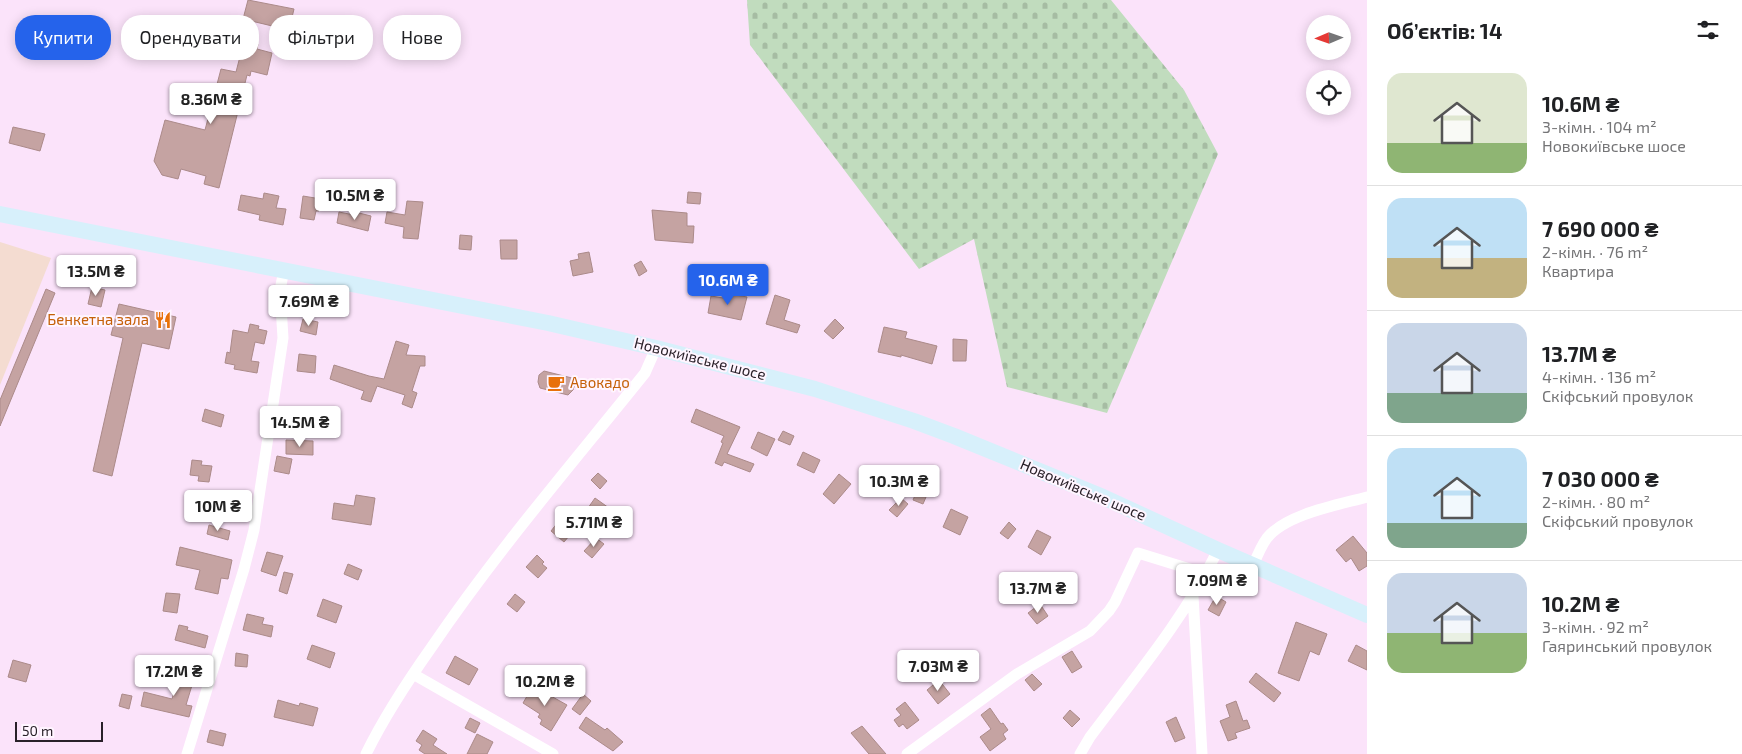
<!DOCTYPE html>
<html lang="uk">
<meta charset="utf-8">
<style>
:root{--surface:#fff;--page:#f6f6f6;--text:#202124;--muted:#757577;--line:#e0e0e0;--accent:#2563eb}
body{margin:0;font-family:"Exo 2",sans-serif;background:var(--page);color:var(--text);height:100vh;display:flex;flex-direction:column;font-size:19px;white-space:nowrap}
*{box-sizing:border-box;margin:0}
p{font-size:16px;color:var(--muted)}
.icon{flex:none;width:28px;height:28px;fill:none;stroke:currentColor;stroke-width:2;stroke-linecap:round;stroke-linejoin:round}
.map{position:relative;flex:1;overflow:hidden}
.side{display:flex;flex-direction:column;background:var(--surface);width:375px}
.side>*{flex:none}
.top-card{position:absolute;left:15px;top:15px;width:475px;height:45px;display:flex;gap:10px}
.needle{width:32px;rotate:268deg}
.fabs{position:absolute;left:1306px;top:15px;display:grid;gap:10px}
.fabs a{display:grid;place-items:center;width:45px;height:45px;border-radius:50%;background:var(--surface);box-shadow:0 2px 12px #0003;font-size:25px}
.scale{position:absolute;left:15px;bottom:12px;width:88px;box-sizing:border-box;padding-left:5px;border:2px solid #292029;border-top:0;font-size:14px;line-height:18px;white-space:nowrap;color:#292029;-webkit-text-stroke:4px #fff5ff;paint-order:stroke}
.price{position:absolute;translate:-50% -42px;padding:0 11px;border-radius:5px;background:#fff;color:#222;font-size:16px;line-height:32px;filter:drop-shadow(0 1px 2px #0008)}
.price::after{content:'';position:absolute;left:50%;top:30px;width:15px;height:11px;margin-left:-8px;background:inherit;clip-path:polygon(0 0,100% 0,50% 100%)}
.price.on{background:var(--accent);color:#fff}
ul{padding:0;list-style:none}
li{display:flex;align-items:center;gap:15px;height:125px;padding:0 20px}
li+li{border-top:1px solid var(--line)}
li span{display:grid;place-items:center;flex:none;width:140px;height:100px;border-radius:15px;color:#555}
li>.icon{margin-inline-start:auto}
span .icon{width:60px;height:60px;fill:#fffc;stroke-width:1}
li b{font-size:21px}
h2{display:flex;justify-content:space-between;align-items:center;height:60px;padding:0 20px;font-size:21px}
.chip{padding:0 18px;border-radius:20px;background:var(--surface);box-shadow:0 2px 12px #0003;font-size:18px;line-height:45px}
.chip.on{background:var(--accent);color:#fff}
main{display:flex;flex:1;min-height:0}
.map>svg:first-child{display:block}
.education{fill:#f4dcd1}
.cemetery{fill:url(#cemetery-stones)}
.building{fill:#c5a3a2;stroke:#ab8a89}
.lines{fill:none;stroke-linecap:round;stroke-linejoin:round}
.street{stroke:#fff;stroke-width:11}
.secondary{stroke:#d7f0fb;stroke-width:16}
.labels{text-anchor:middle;stroke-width:4;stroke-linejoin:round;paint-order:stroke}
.food-label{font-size:15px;fill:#c56008;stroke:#fff5ff;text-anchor:end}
.street-label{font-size:15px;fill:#292029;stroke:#fff5ff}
</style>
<main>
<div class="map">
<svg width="1367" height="754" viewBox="0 0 1367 754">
<defs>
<pattern id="cemetery-stones" width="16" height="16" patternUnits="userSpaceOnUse" patternTransform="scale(1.25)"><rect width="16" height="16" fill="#c1dcbe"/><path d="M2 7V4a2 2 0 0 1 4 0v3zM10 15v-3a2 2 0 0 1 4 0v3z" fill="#a6bca3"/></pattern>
</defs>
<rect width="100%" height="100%" fill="#fbe3fa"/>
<!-- education -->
<path class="education" d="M0 242 51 258 0 385Z"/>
<!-- cemetery -->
<path class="cemetery" d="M747 0H1111L1184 90 1218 154 1107 413 1007 387 974 239 919 269 750 45Z"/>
<!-- building -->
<path class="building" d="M248 0 294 9 289 30 243 19Z
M244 41 258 44 257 49 272 53 267 75 251 71 250 76 247 75 219 188 204 184 206 176 181 169 178 179 162 175 154 161 165 120 205 130 221 69 236 72Z
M13 127 45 134 40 151 9 143Z
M688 192 701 193 700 204 687 203Z
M264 193 279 196 276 208 286 209 283 225 259 220 260 215 238 210 241 195 263 199Z
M303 196 321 199 319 211H316L314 220 300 218Z
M407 201 423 202 418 239 403 238 404 227 385 223 387 212 405 215Z
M652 210 687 213V226H694L693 243 655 240Z
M339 212 354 215 355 212 371 216 368 231 337 223Z
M460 235 472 236 471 250 459 249Z
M500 240H517V259H501Z
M589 252 593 272 573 276 570 261 579 259 578 254Z
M108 261 134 267 131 281 104 275Z
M641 261 647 271 639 276 634 265Z
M92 287 105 290 101 307 88 304Z
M46 289 55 293 0 426V400Z
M724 293 747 297 741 320 708 313 711 296 723 298Z
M775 295 790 300 784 320 800 325 797 333 766 324Z
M119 304 176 317 169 349 142 343 112 476 93 471 123 338 111 335Z
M303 319 318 322 316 335 300 331Z
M835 319 844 328 833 339 824 331Z
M250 324 259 326 258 329 267 331 264 344 255 342 251 361 259 362 257 373 234 369 235 365 225 363 227 352 230 353 233 330 248 333Z
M884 327 907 332 905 338 937 346 932 364 901 355V357L878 352Z
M953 339 967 340 966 361H953Z
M396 341 409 345 406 355 425 356V366H420L412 391 417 393 412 408 402 404 405 395 377 386 371 402 361 399 364 391 330 379 334 365 369 376 384 379Z
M299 354 316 356 315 373 297 371Z
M544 371 572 378 575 384 573 390 568 395 540 388 538 382 539 375Z
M205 409 224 415 221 427 202 421Z
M696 409 740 427 727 454 754 464 750 472 724 462 722 466 715 463 723 443 721 442 724 436 691 422Z
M783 431 794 436 790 445 778 440Z
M758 432 775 439 767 456 751 448Z
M286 440 313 441V455L286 454Z
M803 452 820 460 814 473 797 465Z
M277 456 292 459 289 474 274 471Z
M192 460 202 461 201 465 212 466 209 482 198 481 199 476 190 475Z
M870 471 880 477 873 490 862 483Z
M598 473 607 481 600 489 591 480Z
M839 474 851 484 834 504 823 494Z
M919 486 929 490 923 504 913 500Z
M356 495 375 498 371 525 332 519 334 503 354 506Z
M595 498 609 508 601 518 588 508Z
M901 498 908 504 897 517 889 510Z
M951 509 968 517 960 535 943 527Z
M562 517 575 529 564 542 551 531Z
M1009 522 1016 529 1008 539 1000 533Z
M209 525 230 531 228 540 207 534Z
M1037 530 1051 537 1041 555 1028 547Z
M1353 536 1367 553V566L1359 571 1351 558 1346 562 1336 550Z
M596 538 604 544 592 558 584 551Z
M180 547 232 560 228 579 221 578 218 594 195 589 200 570 176 565Z
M267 552 283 556 276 576 261 571Z
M537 555 544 562 542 564 547 568 538 578 526 567Z
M348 564 362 570 358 580 344 574Z
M284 572 293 574 287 594 279 591Z
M1063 581 1075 592 1068 601 1055 590Z
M166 593 180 594 177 613 163 611Z
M515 594 525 602 517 612 507 604Z
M1216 596 1226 602 1219 616 1208 610Z
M323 599 342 606 336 623 317 616Z
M1040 604 1048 616 1037 624 1028 613Z
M247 614 264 618 262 624 273 626 271 637 243 630Z
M1296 622 1327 634 1319 655 1310 651 1299 681 1278 673Z
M179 625 188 627 187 630 208 636 205 648 175 640Z
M312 645 335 653 330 668 307 659Z
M1356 645 1367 651V670L1348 661Z
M1072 651 1082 667 1072 673 1062 657Z
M236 653 248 655 247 667 235 666Z
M933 653 938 661 928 668 923 661Z
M455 656 478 669 469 685 446 673Z
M966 658 976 668 963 680 953 669Z
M13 660 31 665 26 682 8 677Z
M181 668 196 672 186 705 192 706 189 717 141 706 144 692 172 699Z
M1256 673 1281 693 1274 702 1249 682Z
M1032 674 1042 684 1034 691 1025 680Z
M939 680 950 694 938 704 927 690Z
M533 686 567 705 551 731 540 724 542 720 538 717 540 714 523 703Z
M122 694 132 696 129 709 119 706Z
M583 694 591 701 580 715 572 709Z
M278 700 299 706 300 703 318 708 313 726 274 717Z
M1236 701 1243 721 1247 720 1250 728 1235 733 1237 738 1228 741 1220 721 1230 717 1226 705Z
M905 702 919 720 907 729 903 724 899 727 894 720 901 715 896 709Z
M990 708 1001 724 1003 723 1008 730 1003 734 1006 739 990 751 980 737 991 729 981 715Z
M1070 710 1080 719 1072 727 1063 718Z
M586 717 605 730 607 728 623 742 613 751 579 728Z
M1176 717 1185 738 1175 742 1166 722Z
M470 718 480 723 475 733 465 728Z
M862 726 886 754H869L851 733Z
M210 730 226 734 223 746 207 742Z
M423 730 437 739 433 745 447 754H425L419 750 422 745 416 741Z
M477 734 493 742 487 754H467Z"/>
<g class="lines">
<!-- street -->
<path class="street" d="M1253 566C1257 556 1261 546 1267 538 1286 514 1338 505 1367 497
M1193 596 1202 754
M413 674 553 754
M187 754 244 569 254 530 283 338 280 290 284 270
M366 754C384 717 407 682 431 648 496 552 572 464 645 373L656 348
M907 754 1017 674 1090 631 1109 611 1115 602 1138 553 1206 574
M1080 754 1090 737C1135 677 1184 619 1218 550"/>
<!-- secondary -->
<path class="secondary" d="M0 214 548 323 656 348 815 389 914 421 954 436 1103 497 1218 550 1367 615"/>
</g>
<!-- icons -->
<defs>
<g id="restaurant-bare" transform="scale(1.35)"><path d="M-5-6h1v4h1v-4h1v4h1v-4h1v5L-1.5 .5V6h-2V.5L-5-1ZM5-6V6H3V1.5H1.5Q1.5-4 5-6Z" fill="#e8710a" stroke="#fff5ff" stroke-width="2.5" paint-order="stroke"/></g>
<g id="cafe-bare" transform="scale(1.35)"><path d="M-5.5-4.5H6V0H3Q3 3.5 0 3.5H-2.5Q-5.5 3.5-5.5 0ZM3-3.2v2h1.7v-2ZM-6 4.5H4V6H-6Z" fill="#e8710a" stroke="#fff5ff" stroke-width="2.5" paint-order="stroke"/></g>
</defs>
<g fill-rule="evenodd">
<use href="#restaurant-bare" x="163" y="320"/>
<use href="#cafe-bare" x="556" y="383"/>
</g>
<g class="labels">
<!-- food labels -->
<g class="food-label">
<text x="149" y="325">Бенкетна зала</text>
<text x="570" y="388" text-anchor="start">Авокадо</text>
</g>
<!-- street labels -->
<g class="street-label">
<text transform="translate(700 359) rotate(14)" y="5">Новокиївське шосе</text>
<text transform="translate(1083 490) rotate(23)" y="5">Новокиївське шосе</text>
</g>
</g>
</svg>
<div class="fabs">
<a><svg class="needle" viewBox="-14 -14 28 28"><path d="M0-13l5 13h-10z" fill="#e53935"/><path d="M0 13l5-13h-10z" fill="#757577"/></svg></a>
<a><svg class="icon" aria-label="locate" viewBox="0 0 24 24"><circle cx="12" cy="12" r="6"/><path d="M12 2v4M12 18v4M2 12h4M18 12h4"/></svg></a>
</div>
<div class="scale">50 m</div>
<b class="price" style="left:211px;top:125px">8.36M ₴</b>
<b class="price" style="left:355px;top:221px">10.5M ₴</b>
<b class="price" style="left:96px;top:297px">13.5M ₴</b>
<b class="price on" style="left:728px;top:306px">10.6M ₴</b>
<b class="price" style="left:309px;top:327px">7.69M ₴</b>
<b class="price" style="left:300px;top:448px">14.5M ₴</b>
<b class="price" style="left:899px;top:507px">10.3M ₴</b>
<b class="price" style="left:218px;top:532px">10M ₴</b>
<b class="price" style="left:594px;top:548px">5.71M ₴</b>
<b class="price" style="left:1217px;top:606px">7.09M ₴</b>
<b class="price" style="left:1038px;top:614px">13.7M ₴</b>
<b class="price" style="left:938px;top:692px">7.03M ₴</b>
<b class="price" style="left:174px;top:697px">17.2M ₴</b>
<b class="price" style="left:545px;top:707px">10.2M ₴</b>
<div class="top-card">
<a class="chip on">Купити</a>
<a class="chip">Орендувати</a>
<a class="chip">Фільтри</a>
<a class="chip">Нове</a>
</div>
</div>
<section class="side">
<h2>Об’єктів: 14<svg class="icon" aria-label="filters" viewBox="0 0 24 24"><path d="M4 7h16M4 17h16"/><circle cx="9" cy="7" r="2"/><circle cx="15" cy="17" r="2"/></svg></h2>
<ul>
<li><span style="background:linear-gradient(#dfe7d0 70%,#8fb573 0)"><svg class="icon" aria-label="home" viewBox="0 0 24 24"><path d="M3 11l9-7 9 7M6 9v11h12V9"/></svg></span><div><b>10.6M ₴</b><p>3-кімн. · 104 m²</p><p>Новокиївське шосе</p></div></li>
<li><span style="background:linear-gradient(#bfe0f5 60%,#c2b280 0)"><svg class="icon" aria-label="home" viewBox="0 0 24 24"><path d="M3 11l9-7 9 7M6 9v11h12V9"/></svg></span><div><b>7 690 000 ₴</b><p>2-кімн. · 76 m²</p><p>Квартира</p></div></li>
<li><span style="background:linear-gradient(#c9d6e8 70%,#7fa58c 0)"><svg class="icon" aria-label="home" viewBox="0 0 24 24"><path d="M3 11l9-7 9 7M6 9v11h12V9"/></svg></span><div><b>13.7M ₴</b><p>4-кімн. · 136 m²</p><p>Скіфський провулок</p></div></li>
<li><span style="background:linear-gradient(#bfe0f5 75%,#7fa58c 0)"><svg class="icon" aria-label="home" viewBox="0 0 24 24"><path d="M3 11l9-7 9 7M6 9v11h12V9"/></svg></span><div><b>7 030 000 ₴</b><p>2-кімн. · 80 m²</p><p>Скіфський провулок</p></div></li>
<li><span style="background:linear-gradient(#c9d6e8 60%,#8fb573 0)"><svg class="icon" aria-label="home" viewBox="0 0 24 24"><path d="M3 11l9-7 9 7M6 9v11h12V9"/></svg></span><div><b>10.2M ₴</b><p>3-кімн. · 92 m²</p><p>Гаяринський провулок</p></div></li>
</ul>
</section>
</main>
